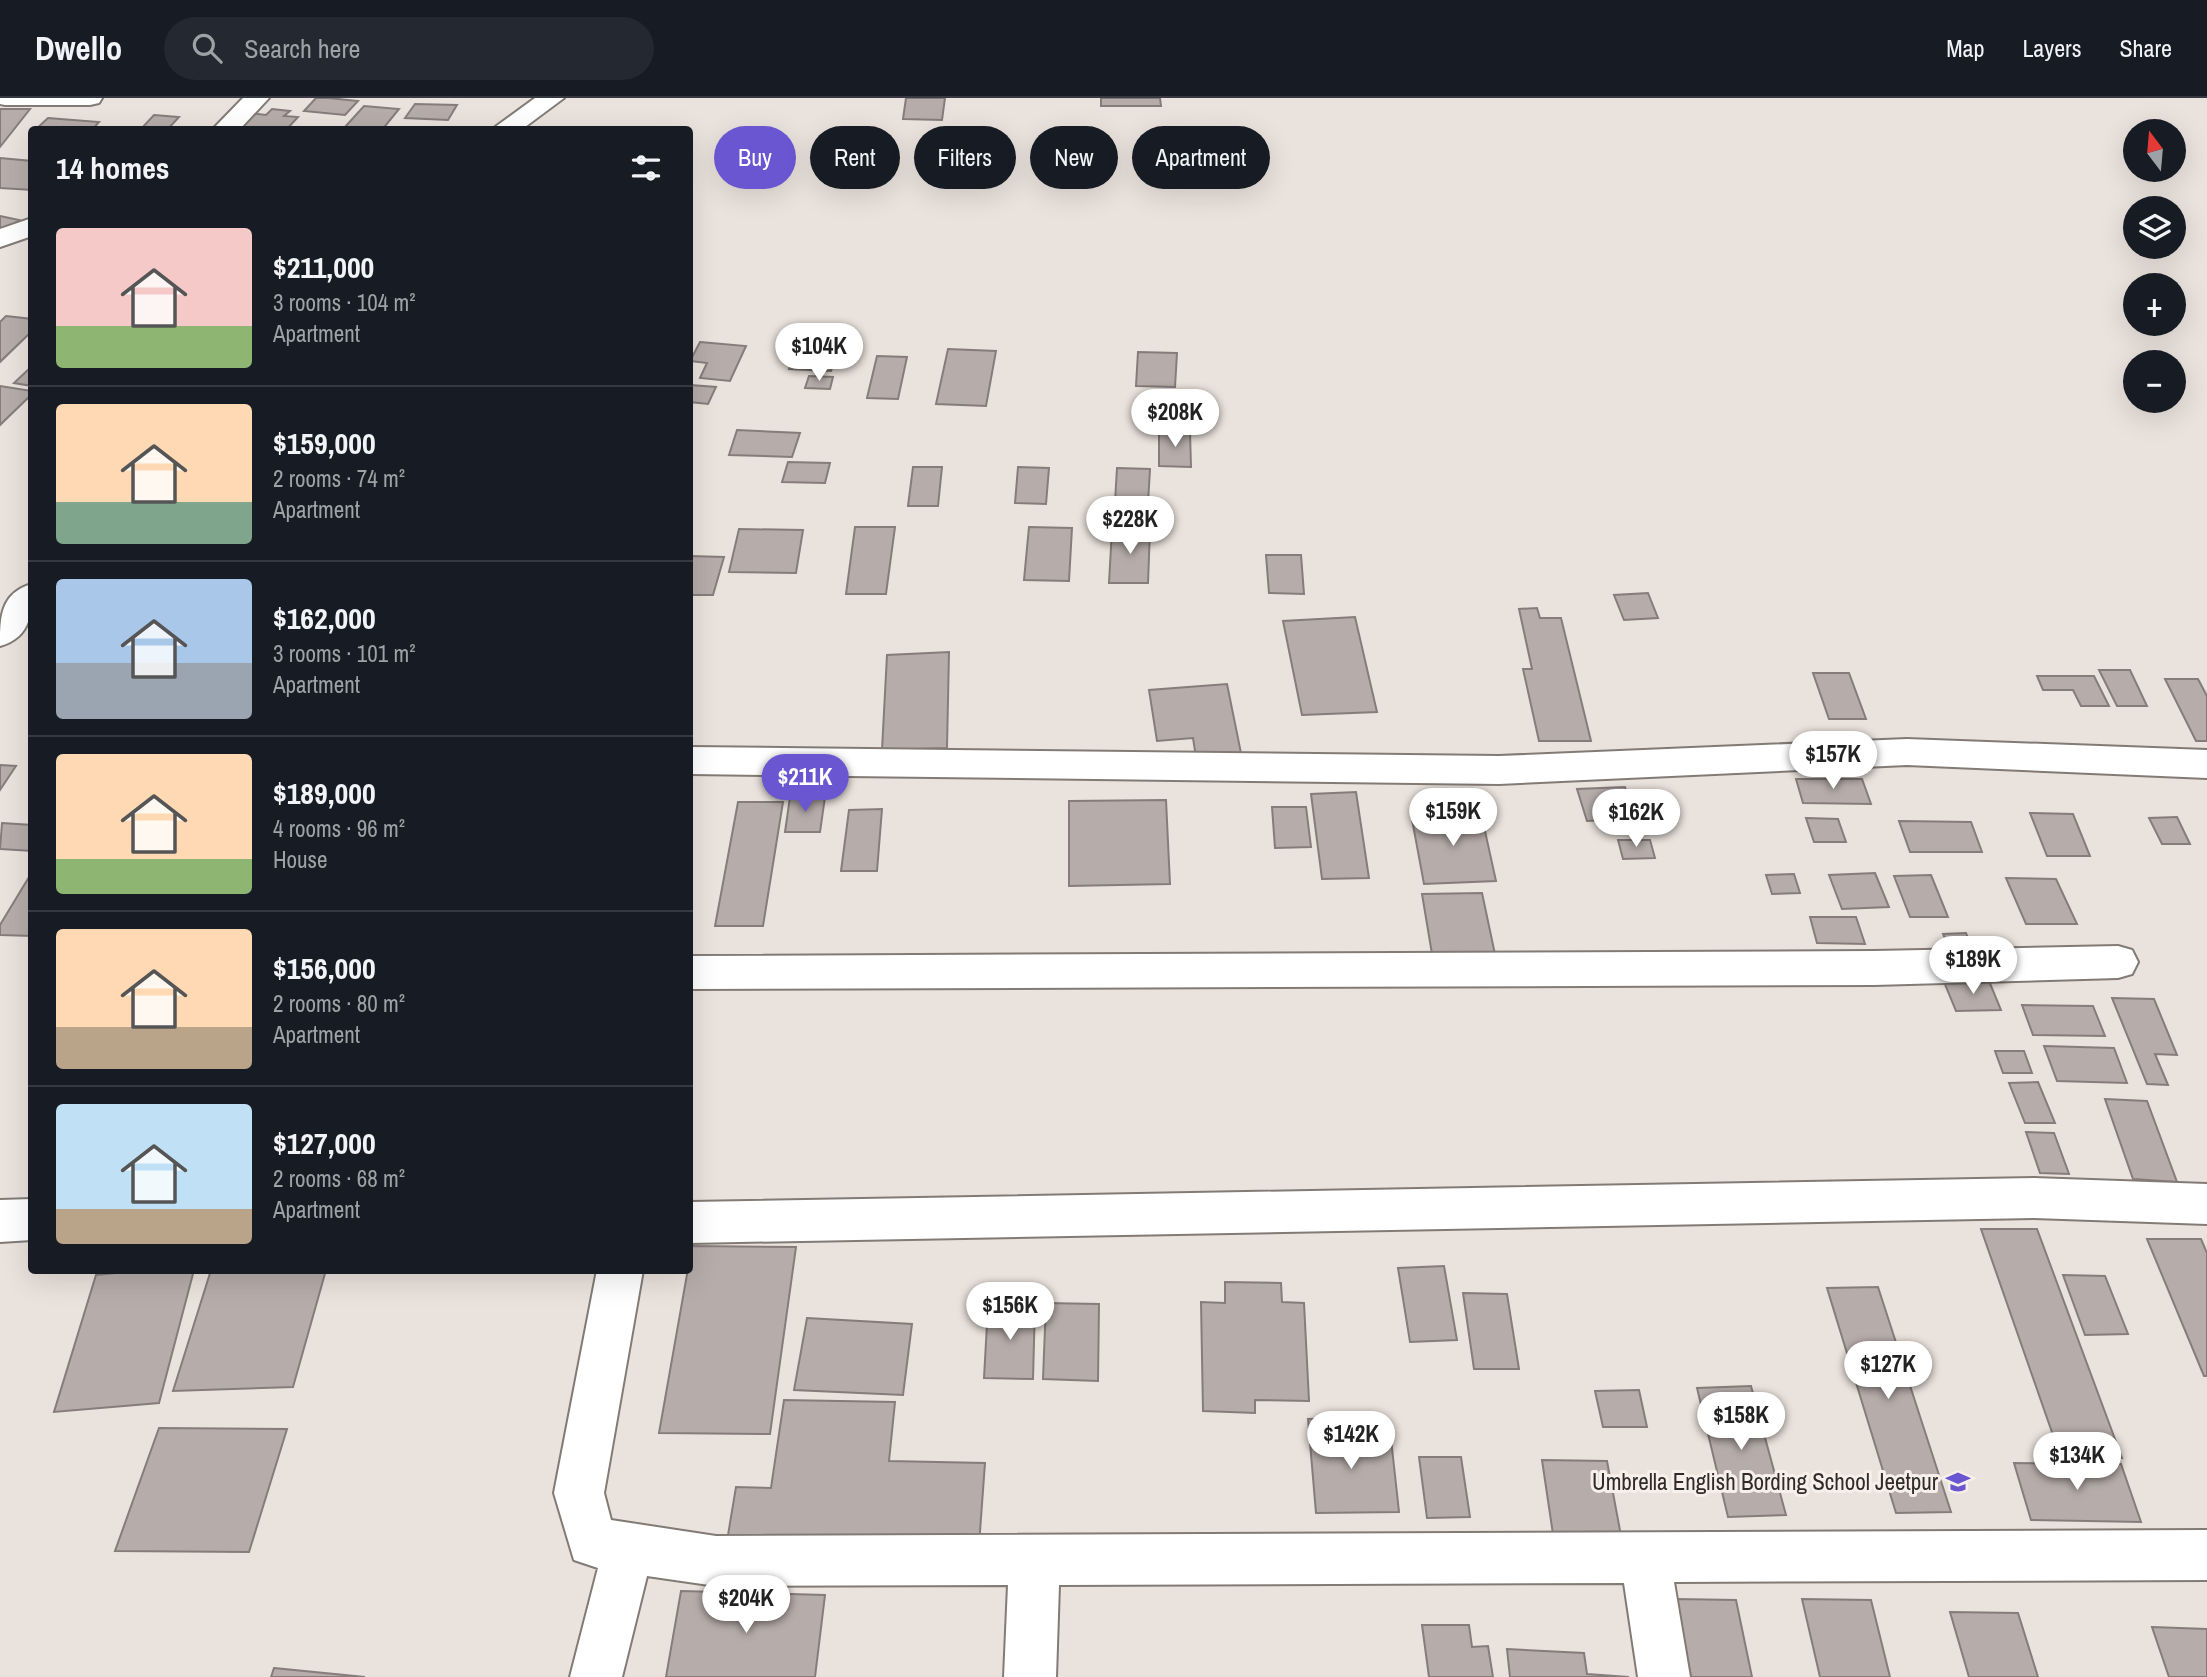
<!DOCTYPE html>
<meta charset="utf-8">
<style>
:root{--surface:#171b24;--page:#242831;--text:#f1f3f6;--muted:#9ea1a6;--line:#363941;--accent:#6956d0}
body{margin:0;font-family:"Archivo Narrow",sans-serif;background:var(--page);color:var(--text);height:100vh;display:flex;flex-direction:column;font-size:26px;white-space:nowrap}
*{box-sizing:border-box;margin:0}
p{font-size:23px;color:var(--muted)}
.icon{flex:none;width:38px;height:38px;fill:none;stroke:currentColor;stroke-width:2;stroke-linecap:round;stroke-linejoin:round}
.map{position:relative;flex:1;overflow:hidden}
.side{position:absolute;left:28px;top:28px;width:665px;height:1148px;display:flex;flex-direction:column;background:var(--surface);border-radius:7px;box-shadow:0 7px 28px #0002}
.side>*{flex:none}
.guide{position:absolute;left:714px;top:28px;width:665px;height:63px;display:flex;gap:14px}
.needle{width:46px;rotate:344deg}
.buttons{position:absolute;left:2123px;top:21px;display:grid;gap:14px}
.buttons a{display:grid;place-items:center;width:63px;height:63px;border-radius:50%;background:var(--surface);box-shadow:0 7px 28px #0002;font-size:35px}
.price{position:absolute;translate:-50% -60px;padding:0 16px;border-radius:24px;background:#fff;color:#222;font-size:23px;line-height:46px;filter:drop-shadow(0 2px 4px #0008)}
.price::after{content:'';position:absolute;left:50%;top:42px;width:21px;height:16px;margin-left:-10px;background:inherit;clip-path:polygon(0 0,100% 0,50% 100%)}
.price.active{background:var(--accent);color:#fff}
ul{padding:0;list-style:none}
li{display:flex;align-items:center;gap:21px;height:175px;padding:0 28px}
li+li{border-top:2px solid var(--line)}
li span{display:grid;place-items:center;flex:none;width:196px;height:140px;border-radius:7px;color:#555}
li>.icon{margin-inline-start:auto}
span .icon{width:84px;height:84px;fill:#fffc;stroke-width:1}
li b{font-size:30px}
h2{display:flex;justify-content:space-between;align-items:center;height:84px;padding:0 28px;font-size:30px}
.chip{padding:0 24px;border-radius:32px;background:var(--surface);box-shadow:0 7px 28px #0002;font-size:24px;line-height:63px}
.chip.active{background:var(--accent);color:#fff}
header{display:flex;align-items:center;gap:42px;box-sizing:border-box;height:98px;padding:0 35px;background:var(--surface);border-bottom:2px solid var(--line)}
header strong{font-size:33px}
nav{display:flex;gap:38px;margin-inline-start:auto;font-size:24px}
.search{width:490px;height:63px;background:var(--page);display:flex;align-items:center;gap:18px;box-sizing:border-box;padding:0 24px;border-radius:38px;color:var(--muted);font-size:26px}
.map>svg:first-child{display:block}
.building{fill:#b6acaa;stroke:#867d7b;stroke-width:2}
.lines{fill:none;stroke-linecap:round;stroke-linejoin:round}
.street-casing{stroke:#827b75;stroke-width:4}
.street{fill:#fff;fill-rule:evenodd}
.labels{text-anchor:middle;stroke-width:6;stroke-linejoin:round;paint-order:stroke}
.near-poi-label{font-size:23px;fill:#2e2b29;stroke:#f7efe9;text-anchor:end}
</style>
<header>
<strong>Dwello</strong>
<div class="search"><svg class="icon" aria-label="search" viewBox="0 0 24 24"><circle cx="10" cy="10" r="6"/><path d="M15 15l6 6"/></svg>Search here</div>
<nav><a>Map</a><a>Layers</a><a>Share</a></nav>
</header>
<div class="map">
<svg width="2207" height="1579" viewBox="0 0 2207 1579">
<rect width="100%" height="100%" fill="#eae2dc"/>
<!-- building -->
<path class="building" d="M316 0H328L358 3 345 17 304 13Z
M906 0H945L942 22 903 21Z
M1101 0H1160L1161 8H1101Z
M415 6 457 7 448 22 405 20Z
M364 8 399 11 382 32 345 29Z
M0 11H30L0 49Z
M272 11 290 13 284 18 298 19 286 32H232L249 15 266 17Z
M154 17 179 19 167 32H140Z
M48 20 99 24 92 32H35Z
M1210 39 1216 59 1143 64 1138 43Z
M0 60 32 63V92L0 90Z
M0 118 19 122 0 137Z
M6 218 32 221V233L0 264V224Z
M700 244 746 248 730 283 700 280 707 265 690 263Z
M797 248 838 250 831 273 789 271Z
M948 251 996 253 986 308 936 306Z
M1138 254 1177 255 1175 289 1136 288Z
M877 258 907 259 898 301 867 300Z
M32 268V288L14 285Z
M809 278 833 279 830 291 805 290Z
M690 287 716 289 708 306 690 304Z
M0 288 32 293V296L0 327Z
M737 332 800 335 792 359 729 357Z
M1159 334H1190L1191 369 1159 368Z
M788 364 830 365 825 385 782 384Z
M913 369H942L938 408H908Z
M1018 369 1049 370 1046 406 1015 405Z
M1117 370 1150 371 1148 405 1115 404Z
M855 429H895L886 496H846Z
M1029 429 1072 430 1069 483 1024 482Z
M739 431 803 432 796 475 729 474Z
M1112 431 1150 432 1148 485H1109Z
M1266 457H1301L1304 496 1269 495Z
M690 458 724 459 713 497H690Z
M1648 495 1658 520 1624 522 1614 497Z
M1537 510 1540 520H1561L1591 643H1539L1523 571H1532L1519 511Z
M1355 519 1377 614 1302 617 1283 523Z
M949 554 947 650 882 652 887 557Z
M2099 572H2130L2147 608H2117Z
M1813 575H1849L1866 621H1829Z
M2037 578H2094L2109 608H2081L2073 592H2043Z
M2165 581H2198L2207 598V643H2196Z
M1227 586 1241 655 1196 659 1193 640 1157 643 1149 592Z
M0 667 16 668 0 692Z
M1796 681H1862L1871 706 1803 705Z
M1625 689 1635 721 1587 723 1577 691Z
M1356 694 1369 780 1322 781 1311 696Z
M790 699H825L820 734H785Z
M1166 702 1170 786 1069 788V703Z
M738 704H783L763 828H715Z
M1272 709H1306L1311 749 1275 750Z
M882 711 877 773H841L849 712Z
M1481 715 1496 783 1424 786 1411 716Z
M2030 715 2073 716 2090 758H2047Z
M2177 719 2190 746H2162L2149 720Z
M1806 720 1838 721 1846 744H1814Z
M1899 723 1971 724 1982 754H1910Z
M2 725 32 727V753L0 751Z
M1618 742H1650L1655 760 1623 761Z
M32 774V838L0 837V827Z
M1875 775 1889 809 1842 811 1829 777Z
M1794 776 1800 795 1772 796 1766 777Z
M1931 777 1948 819H1910L1894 778Z
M2006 780 2056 781 2077 826H2026Z
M1482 795 1496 861 1433 862 1422 796Z
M1810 819H1856L1865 846 1817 845Z
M1966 835 1974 856 1952 857 1943 836Z
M1989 883 2001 912 1956 913 1944 884Z
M2112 900 2154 901 2177 957 2155 956 2168 987 2147 986Z
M2022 907 2093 908 2105 938 2033 937Z
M2044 948 2114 950 2127 985 2057 983Z
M1995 953H2024L2032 975H2003Z
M2038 984 2055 1025H2025L2009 985Z
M2105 1001 2147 1003 2177 1084 2133 1081Z
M2026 1034 2054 1035 2069 1076 2040 1075Z
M1981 1131H2037L2122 1360H2061Z
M2147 1141H2201L2207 1155V1278H2204Z
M692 1148 796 1149 770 1336 659 1335Z
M1444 1168 1457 1242 1410 1244 1398 1170Z
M145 1172H194L159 1305 54 1314 96 1177Z
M211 1172H326L293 1289 173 1293Z
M2063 1177 2105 1178 2128 1236 2085 1237Z
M1225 1184 1281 1185 1282 1204 1304 1205 1309 1303 1255 1302V1315L1203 1313 1201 1204 1225 1205Z
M1878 1189 1951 1414 1896 1415 1827 1190Z
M1463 1195 1507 1196 1519 1271H1474Z
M1046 1205 1099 1206 1098 1283 1043 1281Z
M1035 1207 1033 1281 984 1280 988 1208Z
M807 1220 912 1226 903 1297 794 1292Z
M1751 1288 1786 1417 1728 1419 1697 1290Z
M1639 1292 1647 1329H1603L1595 1293Z
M784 1302 895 1304 889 1363 985 1365 979 1447 727 1443 736 1389 771 1390Z
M1343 1320 1345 1342 1391 1341 1399 1414 1316 1415 1308 1321Z
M159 1330 287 1331 249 1454 115 1453Z
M1419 1359H1461L1470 1419 1427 1420Z
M1542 1362 1607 1363 1622 1443H1554Z
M2014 1365 2121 1366 2141 1424 2031 1422Z
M681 1493 825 1497 815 1579H666Z
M1676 1501 1736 1502 1752 1579H1691Z
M1802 1501 1871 1502 1890 1579H1820Z
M1950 1514 2018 1515 2038 1579H1969Z
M1422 1527H1469L1472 1549 1488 1548 1493 1579H1429Z
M2152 1529 2207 1531V1579H2169Z
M1507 1551 1584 1555 1587 1576 1629 1579H1510Z
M274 1570 365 1579H271Z"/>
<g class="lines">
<!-- street casing -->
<g class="street-casing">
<path id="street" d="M0 0H102L99 5 90 7H5L0 6Z
M243 0H269L239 32H212Z
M535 0H564L521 32H491Z
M32 120V138L0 149V131Z
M32 486C32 514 32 539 0 548 0 520 0 495 32 486Z
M1907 641 2207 652V680L1907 667 1499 686 690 676V649L1499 658Z
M2118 848 2132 852 2138 864 2132 876 2118 880 1874 887 690 891V858L1874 853Z
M2034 1080 2207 1086V1126L2034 1120 690 1145V1104Z
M32 1101V1142L0 1144V1102Z
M597 1172H643L604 1395 611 1422 716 1438 2207 1432V1482L1674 1484 1690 1579H1638L1624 1485 1059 1487 1056 1579H1004L1008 1487 716 1488 647 1478 622 1579H570L598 1470 574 1462 554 1395Z"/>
</g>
<!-- street -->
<use href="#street" class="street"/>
</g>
<!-- icons -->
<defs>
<g id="school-bare" transform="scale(1.89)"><path d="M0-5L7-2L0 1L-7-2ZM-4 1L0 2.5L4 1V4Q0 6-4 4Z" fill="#6956d0" stroke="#f7efe9" stroke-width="2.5" paint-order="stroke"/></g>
</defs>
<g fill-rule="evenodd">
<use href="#school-bare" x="1958" y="1384"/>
</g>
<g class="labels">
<!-- near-poi labels -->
<g class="near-poi-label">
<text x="1938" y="1392">Umbrella English Bording School Jeetpur</text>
</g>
</g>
</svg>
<div class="buttons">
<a><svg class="needle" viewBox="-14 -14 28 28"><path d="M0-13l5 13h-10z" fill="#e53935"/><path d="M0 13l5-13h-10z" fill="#9ea1a6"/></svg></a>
<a><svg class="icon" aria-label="layers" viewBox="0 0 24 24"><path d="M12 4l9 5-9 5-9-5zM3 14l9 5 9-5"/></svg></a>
<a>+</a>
<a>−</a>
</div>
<b class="price" style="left:819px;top:285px">$104K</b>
<b class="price" style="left:1175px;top:351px">$208K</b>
<b class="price" style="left:1130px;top:458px">$228K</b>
<b class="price" style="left:1833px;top:693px">$157K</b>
<b class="price active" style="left:805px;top:716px">$211K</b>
<b class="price" style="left:1453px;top:750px">$159K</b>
<b class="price" style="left:1636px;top:751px">$162K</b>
<b class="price" style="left:1973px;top:898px">$189K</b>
<b class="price" style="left:1010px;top:1244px">$156K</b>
<b class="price" style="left:1888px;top:1303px">$127K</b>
<b class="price" style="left:1741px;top:1354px">$158K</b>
<b class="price" style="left:1351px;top:1373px">$142K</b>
<b class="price" style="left:2077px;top:1394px">$134K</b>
<b class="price" style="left:746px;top:1537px">$204K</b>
<div class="guide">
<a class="chip active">Buy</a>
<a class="chip">Rent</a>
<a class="chip">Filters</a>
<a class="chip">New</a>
<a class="chip">Apartment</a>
</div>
<section class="side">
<h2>14 homes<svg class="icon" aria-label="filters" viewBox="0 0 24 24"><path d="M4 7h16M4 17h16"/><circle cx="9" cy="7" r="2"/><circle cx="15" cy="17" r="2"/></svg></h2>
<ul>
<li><span style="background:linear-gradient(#f6c9c9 70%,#8fb573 0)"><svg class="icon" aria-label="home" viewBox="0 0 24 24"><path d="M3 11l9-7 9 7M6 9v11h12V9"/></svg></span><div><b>$211,000</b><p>3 rooms · 104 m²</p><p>Apartment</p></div></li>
<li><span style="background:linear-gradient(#ffd9b3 70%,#7fa58c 0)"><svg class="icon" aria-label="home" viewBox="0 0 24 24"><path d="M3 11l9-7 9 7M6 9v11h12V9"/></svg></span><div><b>$159,000</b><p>2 rooms · 74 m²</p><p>Apartment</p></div></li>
<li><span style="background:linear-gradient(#a9c7e8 60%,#9aa5b1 0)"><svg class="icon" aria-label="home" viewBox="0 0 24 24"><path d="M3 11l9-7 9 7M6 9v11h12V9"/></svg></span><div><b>$162,000</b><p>3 rooms · 101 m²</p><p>Apartment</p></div></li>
<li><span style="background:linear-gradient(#ffd9b3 75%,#8fb573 0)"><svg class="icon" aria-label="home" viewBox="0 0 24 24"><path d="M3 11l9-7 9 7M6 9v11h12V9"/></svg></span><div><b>$189,000</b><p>4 rooms · 96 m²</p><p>House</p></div></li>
<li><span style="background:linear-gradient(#ffd9b3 70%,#b9a48a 0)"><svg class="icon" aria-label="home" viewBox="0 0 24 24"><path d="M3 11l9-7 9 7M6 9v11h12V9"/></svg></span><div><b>$156,000</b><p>2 rooms · 80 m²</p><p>Apartment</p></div></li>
<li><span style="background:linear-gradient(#bfe0f5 75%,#b9a48a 0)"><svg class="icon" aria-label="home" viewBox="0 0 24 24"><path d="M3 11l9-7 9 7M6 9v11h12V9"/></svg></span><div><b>$127,000</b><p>2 rooms · 68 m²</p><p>Apartment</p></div></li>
</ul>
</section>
</div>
